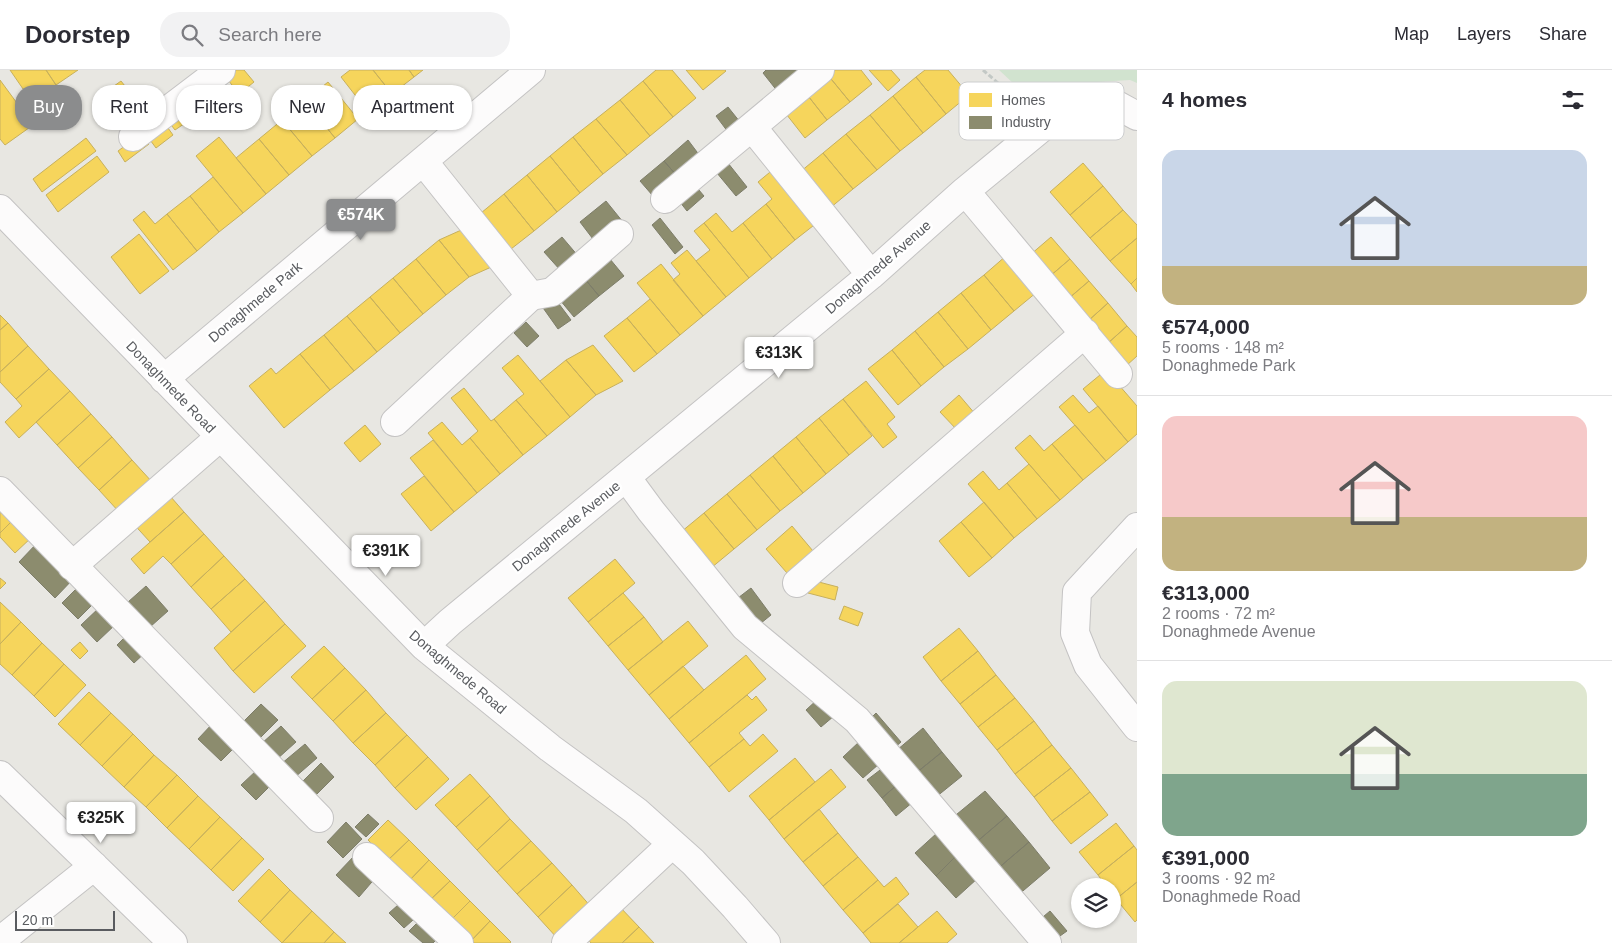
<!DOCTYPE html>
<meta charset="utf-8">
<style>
:root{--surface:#fff;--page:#f2f2f3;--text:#2b2b33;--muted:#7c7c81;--line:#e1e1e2;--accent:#8b8c8d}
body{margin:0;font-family:Arial,sans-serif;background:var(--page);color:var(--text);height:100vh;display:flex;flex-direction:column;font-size:19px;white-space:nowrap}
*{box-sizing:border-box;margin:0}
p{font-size:16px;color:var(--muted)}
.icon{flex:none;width:28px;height:28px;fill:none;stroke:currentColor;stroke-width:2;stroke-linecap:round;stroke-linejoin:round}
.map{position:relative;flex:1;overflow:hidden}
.drawer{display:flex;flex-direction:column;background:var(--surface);width:475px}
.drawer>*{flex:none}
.hud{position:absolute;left:15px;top:15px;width:475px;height:45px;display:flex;gap:10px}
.fabs{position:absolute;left:1071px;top:808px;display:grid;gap:10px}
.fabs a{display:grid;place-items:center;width:50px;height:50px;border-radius:50%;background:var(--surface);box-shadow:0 1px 4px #0004;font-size:25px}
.scale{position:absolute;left:15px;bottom:12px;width:100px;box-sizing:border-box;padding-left:5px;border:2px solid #595b5f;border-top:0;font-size:14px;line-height:18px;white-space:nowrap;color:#595b5f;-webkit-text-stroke:4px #fff;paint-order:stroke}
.price{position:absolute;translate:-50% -42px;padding:0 11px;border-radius:5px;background:#fff;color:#222;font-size:16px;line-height:32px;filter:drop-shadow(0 1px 2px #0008)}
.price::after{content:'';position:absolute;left:50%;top:30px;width:15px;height:11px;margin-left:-8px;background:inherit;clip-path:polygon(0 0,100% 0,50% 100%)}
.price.on{background:var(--accent);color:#fff}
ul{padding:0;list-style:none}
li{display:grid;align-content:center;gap:10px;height:265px;padding:0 25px}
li+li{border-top:1px solid var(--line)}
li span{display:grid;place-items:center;height:155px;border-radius:15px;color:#555}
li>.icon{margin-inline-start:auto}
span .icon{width:90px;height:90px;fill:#fffc;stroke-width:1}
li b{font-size:21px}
h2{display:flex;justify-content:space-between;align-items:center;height:60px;padding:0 25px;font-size:21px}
.tag{padding:0 18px;border-radius:20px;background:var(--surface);box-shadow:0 1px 4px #0004;font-size:18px;line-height:45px}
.tag.on{background:var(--accent);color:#fff}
header{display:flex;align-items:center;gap:30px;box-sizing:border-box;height:70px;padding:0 25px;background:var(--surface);border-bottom:1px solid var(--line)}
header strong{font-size:24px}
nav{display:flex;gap:28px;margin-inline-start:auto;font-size:18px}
.search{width:350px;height:45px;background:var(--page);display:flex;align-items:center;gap:12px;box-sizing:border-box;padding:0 18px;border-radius:20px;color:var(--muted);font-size:19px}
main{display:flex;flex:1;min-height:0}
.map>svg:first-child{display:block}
.grass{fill:#d1e3cf}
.homes{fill:#f6d55c;stroke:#c7b05d}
.industry{fill:#8c8c6e;stroke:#7d7d6a}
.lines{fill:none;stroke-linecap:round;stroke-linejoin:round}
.minor-casing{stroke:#c4c3c3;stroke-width:30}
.path{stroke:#c3c8c5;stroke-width:3;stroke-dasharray:5 2.5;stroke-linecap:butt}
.minor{stroke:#fcfbfb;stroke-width:28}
.labels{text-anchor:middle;stroke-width:5;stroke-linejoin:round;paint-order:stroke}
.street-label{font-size:14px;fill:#595b5f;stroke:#fff}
.key{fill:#fff;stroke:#cdcecf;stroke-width:1}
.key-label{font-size:14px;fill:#595b5f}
</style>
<header>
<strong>Doorstep</strong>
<div class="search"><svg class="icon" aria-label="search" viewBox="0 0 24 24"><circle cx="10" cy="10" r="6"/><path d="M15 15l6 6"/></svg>Search here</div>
<nav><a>Map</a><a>Layers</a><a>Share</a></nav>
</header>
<main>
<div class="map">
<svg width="1137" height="873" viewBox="0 0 1137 873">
<rect width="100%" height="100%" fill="#e8e7e2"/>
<!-- grass -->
<path class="grass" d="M999 0H1137V13L1130 10 1081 13 1042 40Z"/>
<!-- homes -->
<path class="homes" d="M10 0H46L56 15 32 32Z
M46 0H78L56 15Z
M233 0H244L254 12 239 24 225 6Z
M350 0H373L392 24 369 43 341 7Z
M373 0H409L414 7 392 24Z
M409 0H423L414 7Z
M656 0H672L696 28 673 47 643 11Z
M686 0H725L726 1 703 20Z
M832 0H861L872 14 850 32 827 4Z
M869 0H891L900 10 888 21Z
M925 0H948L969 25 946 44 916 7Z
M827 4 850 32 827 50 805 22Z
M916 7 946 44 923 63 893 26Z
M0 10 33 55 5 75 0 69Z
M121 11 144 40 118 59 96 29Z
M216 11 237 40 211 58 190 30Z
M643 11 673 47 650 66 620 30Z
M328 12 358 49 335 68 305 31Z
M805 22 827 50 805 68 783 40Z
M893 26 923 63 900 81 870 45Z
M620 30 650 66 627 85 596 49Z
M187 31 197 45 175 60 165 47Z
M305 31 335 68 312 86 282 50Z
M870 45 900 81 877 100 846 64Z
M596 49 627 85 603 104 573 67Z
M282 50 312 86 289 105 259 69Z
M163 51 173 65 156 78 145 63Z
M141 64 149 74 125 92 118 81Z
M846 64 877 100 853 119 823 83Z
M219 67 266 124 243 143 196 86Z
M573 67 603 104 580 123 550 86Z
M86 68 96 81 42 122 33 109Z
M259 69 289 105 266 124 236 88Z
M823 83 853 119 830 138 800 102Z
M97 86 109 102 58 142 46 125Z
M550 86 580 123 557 142 527 105Z
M1083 93 1103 116 1070 145 1050 122Z
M775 98 818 152 795 170 766 134 772 129 758 112Z
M527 105 557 142 534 161 504 124Z
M213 107 243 143 219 162 190 126Z
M1103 116 1123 140 1090 168 1070 145Z
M504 124 534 161 511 179 481 143Z
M190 126 219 162 197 181 167 144Z
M766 134 795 170 772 189 743 153Z
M1123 140 1137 155V168L1110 191 1090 168Z
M144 141 155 154 167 144 197 181 173 200 133 150Z
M716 143 732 162 743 153 772 189 749 208 704 153Z
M704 153 749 208 726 227 696 191 710 180 694 161Z
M468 157 498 194 469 207 439 170Z
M139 164 169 201 140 224 111 187Z
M1051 167 1070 189 1049 207 1030 185Z
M1137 168V208L1131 214 1110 191Z
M439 170 469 207 446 225 416 189Z
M687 180 726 227 703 246 673 210 680 204 671 193Z
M1007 185 1037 222 1014 241 984 205Z
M416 189 446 225 423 244 393 208Z
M1070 189 1089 211 1068 229 1049 207Z
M661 194 703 246 680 265 637 213Z
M984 205 1014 241 991 260 961 223Z
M393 208 423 244 400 263 370 227Z
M1137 208V222L1131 214Z
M1089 211 1108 233 1088 251 1068 229Z
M961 223 991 260 968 279 938 242Z
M370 227 400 263 377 282 347 246Z
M650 229 680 265 657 284 627 248Z
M1108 233 1127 256 1107 274 1088 251Z
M938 242 968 279 944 297 915 261Z
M0 245 8 253 0 260Z
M347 246 377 282 354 301 324 265Z
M627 248 657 284 634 302 604 266Z
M8 253 28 276 0 302V260Z
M1127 256 1137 267V286L1126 296 1107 274Z
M915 261 944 297 921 316 892 280Z
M324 265 354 301 330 320 300 284Z
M593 275 623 311 596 325 566 290Z
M28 276 49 299 16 329 0 312V302Z
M892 280 921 316 898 335 868 299Z
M300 284 330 320 284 358 249 316 271 298 276 304Z
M518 285 570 347 547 366 516 330 524 324 502 298Z
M566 290 596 325 570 347 540 311Z
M49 299 70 321 19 368 5 352 22 336 16 329Z
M1106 300 1137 336V364L1128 372 1083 319Z
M866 311 895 347 887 354 897 367 883 378 843 329Z
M464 318 491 351 494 349 523 385 500 404 470 368 478 361 451 328Z
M70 321 91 344 57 375 36 352Z
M959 325 976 345 958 361 940 342Z
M1073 325 1089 343 1098 336 1128 372 1106 391 1059 337Z
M843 329 872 366 849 385 819 348Z
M516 330 547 366 523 385 494 349Z
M91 344 112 367 78 398 57 375Z
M819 348 849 385 826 404 796 367Z
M442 352 462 375 470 368 500 404 477 423 428 363Z
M365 355 381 374 360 392 344 373Z
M1075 355 1106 391 1083 410 1052 374Z
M1030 365 1044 381 1052 374 1083 410 1060 430 1015 378Z
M112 367 132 390 99 420 78 398Z
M796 367 826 404 803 423 773 386Z
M433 370 477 423 454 442 410 388Z
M773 386 803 423 780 441 750 405Z
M132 390 153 413 120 443 99 420Z
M1029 394 1060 430 1037 449 1007 413Z
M983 401 999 420 1007 413 1037 449 1014 468 968 414Z
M750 405 780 441 757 460 727 424Z
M424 406 454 442 431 461 401 424Z
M164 419 184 442 150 472 130 450Z
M727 424 757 460 734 479 704 443Z
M0 430 16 447 0 463Z
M984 432 1014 468 992 488 961 452Z
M184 442 204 464 171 494 163 486 144 504 131 489Z
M704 443 734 479 711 498 681 462Z
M16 447 33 466 15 483 0 467V463Z
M961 452 992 488 969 507 939 471Z
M792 456 813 481 787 503 766 479Z
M204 464 224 486 191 517 171 494Z
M224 486 245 509 211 539 191 517Z
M615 489 635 513 588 552 568 528Z
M0 508 6 513 0 519Z
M245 509 265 531 231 562 211 539Z
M811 510 838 517 835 530 808 523Z
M623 523 644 547 608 576 588 552Z
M265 531 285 554 233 601 214 578Z
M0 532 21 552 0 574Z
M844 536 863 543 858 556 839 549Z
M644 547 663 572 628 600 608 576Z
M688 551 708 576 649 625 628 600Z
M21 552 42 573 12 605 0 594V574Z
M285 554 306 576 254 623 233 601Z
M959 558 978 581 941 611 923 587Z
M80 572 88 581 80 589 71 580Z
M42 573 64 594 34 626 12 605Z
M324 576 345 598 312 629 291 607Z
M978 581 996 605 960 634 941 611Z
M746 585 766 609 689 673 669 649Z
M64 594 86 615 55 647 34 626Z
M683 596 704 620 669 649 649 625Z
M345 598 366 620 333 651 312 629Z
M996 605 1015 628 978 657 960 634Z
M366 620 386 643 353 673 333 651Z
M89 622 111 643 80 675 58 654Z
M747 625 752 630 756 626 767 640 739 663 744 669 709 697 689 673Z
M1015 628 1034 651 997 680 978 657Z
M111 643 133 664 102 696 80 675Z
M386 643 407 665 375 695 353 673Z
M1034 651 1052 675 1015 704 997 680Z
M133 664 154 685 124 717 102 696Z
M763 664 778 681 729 722 709 697 744 669 750 676Z
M407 665 428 687 395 718 375 695Z
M1052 675 1071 698 1034 727 1015 704Z
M154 685 177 705 146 737 124 717Z
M428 687 449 709 416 740 395 718Z
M795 688 815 712 769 750 749 726Z
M1071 698 1090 722 1052 751 1034 727Z
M831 699 846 717 784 769 769 750Z
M470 704 490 726 456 757 435 735Z
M177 705 198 726 167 758 146 737Z
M1090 722 1108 745 1071 774 1052 751Z
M198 726 220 747 189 779 167 758Z
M490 726 510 749 477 780 456 757Z
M819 739 838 763 803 792 784 769Z
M220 747 242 768 211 800 189 779Z
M510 749 531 771 497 802 477 780Z
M388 750 409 770 388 790 368 770Z
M1116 753 1134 776 1098 805 1079 782Z
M838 763 858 787 823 816 803 792Z
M242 768 264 789 233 821 211 800Z
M409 770 429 790 409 811 388 790Z
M531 771 552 793 517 824 497 802Z
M1134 776 1137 780V812L1116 829 1112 824V816H1106L1098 805Z
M858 787 878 810 843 840 823 816Z
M429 790 450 811 429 831 409 811Z
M552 793 572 815 538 847 517 824Z
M269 799 290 820 260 852 238 831Z
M896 807 909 824 863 863 843 840 878 810 884 817Z
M450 811 470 831 450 851 429 831Z
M1137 812V850L1135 852 1116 829Z
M572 815 592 838 558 869 538 847Z
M290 820 312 841 282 873 260 852Z
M470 831 490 851 470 872 450 851Z
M898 834 918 857 899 873H871L863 863Z
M618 835 639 857 622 873H591L585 866Z
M312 841 334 862 324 873H282Z
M937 841 957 864 947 873H899Z
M490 851 511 872 510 873H472L470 872Z
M639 857 654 873H622Z
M334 862 346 873H324Z"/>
<!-- industry -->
<path class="industry" d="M766 0H796L800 5 778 22 763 3Z
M728 37 740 52 728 62 716 46Z
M688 70 700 86 677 106 664 91Z
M724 88 747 117 736 126 712 97Z
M664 91 677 106 653 126 640 111Z
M693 113 704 126 687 141 676 127Z
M606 131 623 152 596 173 580 152Z
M660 148 683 177 675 184 652 155Z
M562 167 579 187 561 201 544 182Z
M605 183 624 206 599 226 580 203Z
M580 203 599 226 574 247 555 224Z
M553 226 571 250 558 259 541 235Z
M526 252 539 266 527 277 514 263Z
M39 471 76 506 55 528 19 492Z
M80 515 96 531 78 549 62 533Z
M146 516 168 541 150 557 128 532Z
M751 518 771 545 755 558 734 531Z
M101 536 117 553 97 572 81 555Z
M130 562 148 580 134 593 117 575Z
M819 628 834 646 821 657 806 640Z
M261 634 278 650 258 670 241 654Z
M876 643 901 672 893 679 869 650Z
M214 652 237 675 221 691 198 669Z
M281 656 296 672 276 690 261 674Z
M923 658 942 682 916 703 897 680Z
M860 671 879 694 863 708 843 687Z
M305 674 317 688 294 708 281 694Z
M942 682 962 706 936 727 916 703Z
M321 693 334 707 313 728 300 714Z
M884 697 898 714 882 728 867 710Z
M258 699 273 713 256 730 241 715Z
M898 714 913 732 896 746 882 728Z
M985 721 1007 746 973 775 951 749Z
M368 744 379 754 366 767 355 757Z
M1007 746 1029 772 995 801 973 775Z
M346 752 362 769 343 788 327 772Z
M937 763 957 785 936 806 915 783Z
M1029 772 1050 798 1017 826 995 801Z
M355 785 377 806 359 827 336 805Z
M957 785 978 808 956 828 936 806Z
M398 835 413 850 404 858 389 843Z
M1050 841 1067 861 1053 871 1037 852Z
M423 847 442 864 433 873H423L409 861Z"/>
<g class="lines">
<!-- minor casing -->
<g class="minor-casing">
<path id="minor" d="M752 57 871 205
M133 67 221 0
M423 91 531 226
M965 121 1118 304
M665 129 820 0
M0 139 424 576 550 678 636 741 693 792 735 837 766 873
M164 309 531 0
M395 352 531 226 552 222 619 164
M626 407 651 441 745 557 857 650 1047 873
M0 421 319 748
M1137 457 1077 522 1075 563 1088 595 1137 657
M72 496 220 367
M797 513 1085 263
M424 576 450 552 871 205 965 121 1045 55 1073 36 1115 34 1137 46
M0 705 173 873
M367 787 459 873
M0 871 94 796
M566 873 672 774"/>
</g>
<!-- path -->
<path class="path" d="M983 0 1022 34"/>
<!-- minor -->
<use href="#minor" class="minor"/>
</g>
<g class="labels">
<!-- street labels -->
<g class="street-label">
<text transform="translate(878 197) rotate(-41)" y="5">Donaghmede Avenue</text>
<text transform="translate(255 232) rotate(-40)" y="5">Donaghmede Park</text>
<text transform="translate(171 317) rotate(46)" y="5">Donaghmede Road</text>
<text transform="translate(566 456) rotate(-39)" y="5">Donaghmede Avenue</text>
<text transform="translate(458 602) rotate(40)" y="5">Donaghmede Road</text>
</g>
</g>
<!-- legend -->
<rect x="959" y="12" width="165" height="58" rx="8" class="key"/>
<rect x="969" y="23" width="23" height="14" fill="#f6d55c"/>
<rect x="969" y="46" width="23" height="13" fill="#8c8c6e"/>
<g class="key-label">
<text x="1001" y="35">Homes</text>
<text x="1001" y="57">Industry</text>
</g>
</svg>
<div class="fabs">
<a><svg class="icon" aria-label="layers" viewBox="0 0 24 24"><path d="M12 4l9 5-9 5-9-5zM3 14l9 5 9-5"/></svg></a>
</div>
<div class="scale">20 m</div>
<b class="price on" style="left:361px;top:171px">€574K</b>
<b class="price" style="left:779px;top:309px">€313K</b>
<b class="price" style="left:386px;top:507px">€391K</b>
<b class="price" style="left:101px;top:774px">€325K</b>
<div class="hud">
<a class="tag on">Buy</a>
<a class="tag">Rent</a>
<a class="tag">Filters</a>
<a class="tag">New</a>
<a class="tag">Apartment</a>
</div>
</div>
<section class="drawer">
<h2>4 homes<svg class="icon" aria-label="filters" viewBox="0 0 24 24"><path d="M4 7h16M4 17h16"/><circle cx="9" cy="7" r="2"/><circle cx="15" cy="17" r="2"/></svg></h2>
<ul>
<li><span style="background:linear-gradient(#c9d6e8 75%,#c2b280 0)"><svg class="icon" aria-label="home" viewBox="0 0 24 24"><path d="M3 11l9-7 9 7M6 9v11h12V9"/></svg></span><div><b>€574,000</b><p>5 rooms · 148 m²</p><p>Donaghmede Park</p></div></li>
<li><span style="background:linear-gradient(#f6c9c9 65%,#c2b280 0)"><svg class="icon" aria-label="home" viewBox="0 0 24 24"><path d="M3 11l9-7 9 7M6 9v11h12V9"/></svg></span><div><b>€313,000</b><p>2 rooms · 72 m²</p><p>Donaghmede Avenue</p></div></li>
<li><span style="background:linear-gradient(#dfe7d0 60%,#7fa58c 0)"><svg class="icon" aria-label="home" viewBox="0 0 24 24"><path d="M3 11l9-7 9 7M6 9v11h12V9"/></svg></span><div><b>€391,000</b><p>3 rooms · 92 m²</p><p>Donaghmede Road</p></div></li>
</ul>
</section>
</main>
